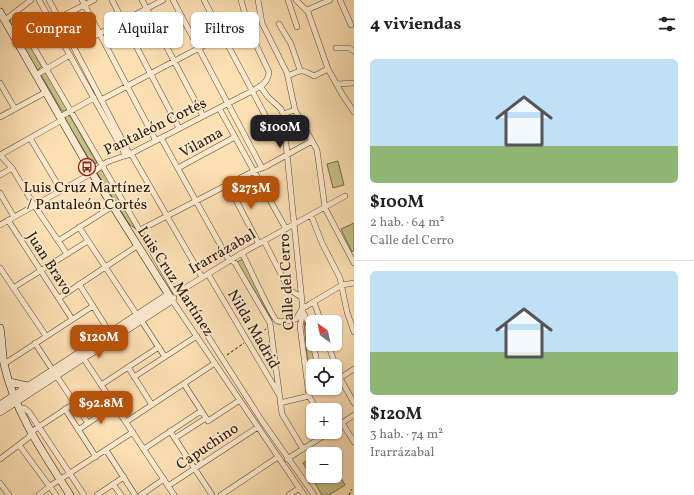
<!DOCTYPE html>
<html lang="es">
<meta charset="utf-8">
<style>
:root{--surface:#fff;--page:#f6f6f6;--text:#202124;--muted:#757577;--line:#e0e0e0;--accent:#b45309}
body{margin:0;font-family:Vollkorn,serif;background:var(--page);color:var(--text);height:100vh;display:flex;flex-direction:column;font-size:15px;white-space:nowrap}
*{box-sizing:border-box;margin:0}
p{font-size:13px;color:var(--muted)}
.icon{flex:none;width:22px;height:22px;fill:none;stroke:currentColor;stroke-width:2;stroke-linecap:round;stroke-linejoin:round}
.map{position:relative;flex:1;overflow:hidden}
.details{display:flex;flex-direction:column;background:var(--surface);width:340px}
.details>*{flex:none}
.top-card{position:absolute;left:12px;top:12px;width:282px;height:36px;display:flex;gap:8px}
.needle{width:26px;rotate:327deg}
.fabs{position:absolute;left:306px;top:315px;display:grid;gap:8px}
.fabs a{display:grid;place-items:center;width:36px;height:36px;border-radius:6px;background:var(--surface);box-shadow:0 1px 3px #0004;font-size:20px}
.price{position:absolute;translate:-50% -34px;padding:0 9px;border-radius:8px;background:var(--accent);color:#fff;font-size:13px;line-height:26px;filter:drop-shadow(0 1px 2px #0008)}
.price::after{content:'';position:absolute;left:50%;top:24px;width:12px;height:9px;margin-left:-6px;background:inherit;clip-path:polygon(0 0,100% 0,50% 100%)}
.price.active{background:#222;color:#fff}
ul{padding:0;list-style:none}
li{display:grid;align-content:center;gap:8px;height:212px;padding:0 16px}
li+li{border-top:1px solid var(--line)}
li span{display:grid;place-items:center;height:124px;border-radius:6px;color:#555}
li>.icon{margin-inline-start:auto}
span .icon{width:72px;height:72px;fill:#fffc;stroke-width:1}
li b{font-size:17px}
h2{display:flex;justify-content:space-between;align-items:center;height:48px;padding:0 16px;font-size:17px}
.chip{padding:0 14px;border-radius:6px;background:var(--surface);box-shadow:0 1px 3px #0004;font-size:14px;line-height:36px}
.chip.active{background:var(--accent);color:#fff}
main{display:flex;flex:1;min-height:0}
.map>svg:first-child{display:block}
.green{fill:#c5c088;stroke:#786c48}
.lines{fill:none;stroke-linecap:round;stroke-linejoin:round}
.street-casing{stroke:#5f4a33;stroke-width:6}
.secondary-casing{stroke:#2b1808;stroke-width:8}
.path{stroke:#2b1808;stroke-width:1;stroke-dasharray:3 2;stroke-linecap:butt}
.street{stroke:#fdeace;stroke-width:5}
.secondary{stroke:#fdeace;stroke-width:7}
.labels{text-anchor:middle;stroke-width:3.5;stroke-linejoin:round;paint-order:stroke}
.street-label{font-size:15px;fill:#2b1808;stroke:#fdeace}
.poi-label{font-size:15px;fill:#2b1808;stroke:#fdeace}
</style>
<main>
<div class="map">
<svg width="354" height="495" viewBox="0 0 354 495">
<rect width="100%" height="100%" fill="#fcdfb3"/>
<filter id="stains"><feTurbulence type="fractalNoise" baseFrequency=".005" numOctaves="4"/><feColorMatrix values="0 0 0 0 .2 0 0 0 0 .09 0 0 0 0 .02 0 0 0 .5 -.17"/></filter>
<radialGradient id="worn" r=".72"><stop offset=".6" stop-color="#630" stop-opacity="0"/><stop offset="1" stop-color="#630" stop-opacity=".3"/></radialGradient>
<!-- green -->
<path class="green" d="M13 16 42 66 39 69 36 70 10 23V18Z
M45 71 67 109 65 111H62L41 75Z
M68 115 70 116 97 163 93 165 91 162 65 119V116Z
M338 161 344 185 333 188 327 164Z
M98 169H102L136 229 129 224 97 173Z
M354 223V250L352 252 341 229Z
M243 259 273 319 272 320 237 262Z
M304 322 307 327 316 366H313V387H310Z
M313 457V476H335V468L345 485 329 495H322L303 463Z"/>
<g class="lines">
<!-- street casing -->
<g class="street-casing">
<path id="street" d="M39 0 126 156
M49 0 128 151 133 157 202 277
M82 0 156 141
M112 0 179 128
M142 0 203 116
M173 0 262 168
M204 0 274 132
M258 0 262 23 287 73 295 110
M288 0 297 27
M296 0 308 12 328 69 342 94 354 112
M340 0 351 25
M307 10 330 0
M14 13 176 293
M59 18 94 0
M5 20 31 0
M279 24 291 44 300 70
M74 47 163 0
M336 48H349L354 51
M36 75 70 55
M288 76C301 70 301 69 314 76L328 69
M0 83 15 109
M337 84 354 83
M260 86 268 97 281 109 283 114 303 312 300 326 309 396 317 410
M101 100 235 29
M219 108 286 229
M283 114 295 110 317 150 325 208 354 263
M0 117 46 92
M60 117 94 98
M30 138 61 190
M161 138 227 257 235 263 270 323 282 414 303 449
M0 155 12 168 34 205 67 254
M0 155 62 120
M178 168 235 137
M0 175 12 168
M228 185 259 244
M0 193 14 217
M311 215 322 243 340 278 347 312 354 332
M8 220 72 319
M0 225 92 173 107 162 130 154 252 91C261 86 268 83 269 72L250 32 241 0
M79 227 137 315
M140 230 254 171 265 167 312 141
M58 241 113 206
M264 241 288 288 290 290 301 297
M242 253C247 262 272 318 277 321 281 323 291 320 296 319L302 309 310 304 342 285 354 283
M0 268 46 336
M208 274 278 393
M79 284 112 336
M13 288 88 241
M179 291 262 421 314 495
M177 293 242 253 345 196
M59 298 137 246
M174 298 172 300 304 495
M314 302 321 322
M303 312 309 324 313 342
M141 320 165 357
M35 343 50 366
M313 344 318 366
M328 344 340 378 354 403
M82 356 174 495
M4 364 93 306
M128 367 152 405
M56 375 88 423
M134 377 197 336
M340 378 354 369
M184 384 208 421 240 400
M101 385 159 347
M280 403 309 396
M19 408H24L29 412 84 495
M65 409 96 457
M354 415 342 423 354 442
M126 422 215 363
M78 430 115 405
M170 431 212 495
M175 438 206 418
M19 445 56 495
M144 449 201 411
M106 450 135 495
M0 459 28 438 34 430 75 403
M287 459 325 435 328 432
M0 483 9 495
M113 484 121 495
M168 486 258 427
M39 495 50 486 133 432
M97 495 124 477
M141 495 164 479
M221 495 278 457
M289 495 299 488"/>
</g>
<!-- secondary casing -->
<g class="secondary-casing">
<path id="secondary" d="M0 12 92 173 172 300 0 412
M0 328C2 340 2 352 4 364 15 413 44 454 70 495
M9 382 28 386
M0 405 168 295"/>
</g>
<!-- path -->
<path class="path" d="M252 338 266 329
M227 355 244 343
M349 495 352 489"/>
<!-- street -->
<use href="#street" class="street"/>
<!-- secondary -->
<use href="#secondary" class="secondary"/>
</g>
<!-- icons -->
<defs>
<g id="bus-ring" transform="scale(0.9)"><circle r="9.5" fill="#fdeace" stroke="#8f2418" stroke-width="1.5"/><path d="M-5-6H5V4H4V6H2V4H-2V6H-4V4H-5ZM-3.5-4V0h7V-4ZM-3.5 1.2v1.5H-2V1.2ZM2 1.2v1.5H3.5V1.2Z" fill="#8f2418"/></g>
</defs>
<g fill-rule="evenodd">
<use href="#bus-ring" x="87" y="167"/>
</g>
<g class="labels">
<!-- street labels -->
<g class="street-label">
<text transform="translate(155 126) rotate(-26)" y="5">Pantaleón Cortés</text>
<text transform="translate(201 142) rotate(-29)" y="5">Vilama</text>
<text transform="translate(222 251) rotate(-30)" y="5">Irarrázabal</text>
<text transform="translate(50 263) rotate(57)" y="5">Juan Bravo</text>
<text transform="translate(176 281) rotate(57)" y="5">Luis Cruz Martínez</text>
<text transform="translate(286 282) rotate(-93)" y="5">Calle del Cerro</text>
<text transform="translate(254 329) rotate(60)" y="5">Nilda Madrid</text>
<text transform="translate(207 446) rotate(-34)" y="5">Capuchino</text>
</g>
<!-- poi labels -->
<g class="poi-label">
<text x="87" y="192">Luis Cruz Martínez<tspan x="87" dy="17">/ Pantaleón Cortés</tspan></text>
</g>
</g>
<rect width="100%" height="100%" filter="url(#stains)"/>
<rect width="100%" height="100%" fill="url(#worn)"/>
</svg>
<div class="fabs">
<a><svg class="needle" viewBox="-14 -14 28 28"><path d="M0-13l5 13h-10z" fill="#e53935"/><path d="M0 13l5-13h-10z" fill="#757577"/></svg></a>
<a><svg class="icon" aria-label="locate" viewBox="0 0 24 24"><circle cx="12" cy="12" r="6"/><path d="M12 2v4M12 18v4M2 12h4M18 12h4"/></svg></a>
<a>+</a>
<a>−</a>
</div>
<b class="price active" style="left:280px;top:149px">$100M</b>
<b class="price" style="left:251px;top:210px">$273M</b>
<b class="price" style="left:99px;top:359px">$120M</b>
<b class="price" style="left:101px;top:425px">$92.8M</b>
<div class="top-card">
<a class="chip active">Comprar</a>
<a class="chip">Alquilar</a>
<a class="chip">Filtros</a>
</div>
</div>
<section class="details">
<h2>4 viviendas<svg class="icon" aria-label="filters" viewBox="0 0 24 24"><path d="M4 7h16M4 17h16"/><circle cx="9" cy="7" r="2"/><circle cx="15" cy="17" r="2"/></svg></h2>
<ul>
<li><span style="background:linear-gradient(#bfe0f5 70%,#8fb573 0)"><svg class="icon" aria-label="home" viewBox="0 0 24 24"><path d="M3 11l9-7 9 7M6 9v11h12V9"/></svg></span><div><b>$100M</b><p>2 hab. · 64 m²</p><p>Calle del Cerro</p></div></li>
<li><span style="background:linear-gradient(#bfe0f5 65%,#8fb573 0)"><svg class="icon" aria-label="home" viewBox="0 0 24 24"><path d="M3 11l9-7 9 7M6 9v11h12V9"/></svg></span><div><b>$120M</b><p>3 hab. · 74 m²</p><p>Irarrázabal</p></div></li>
</ul>
</section>
</main>
